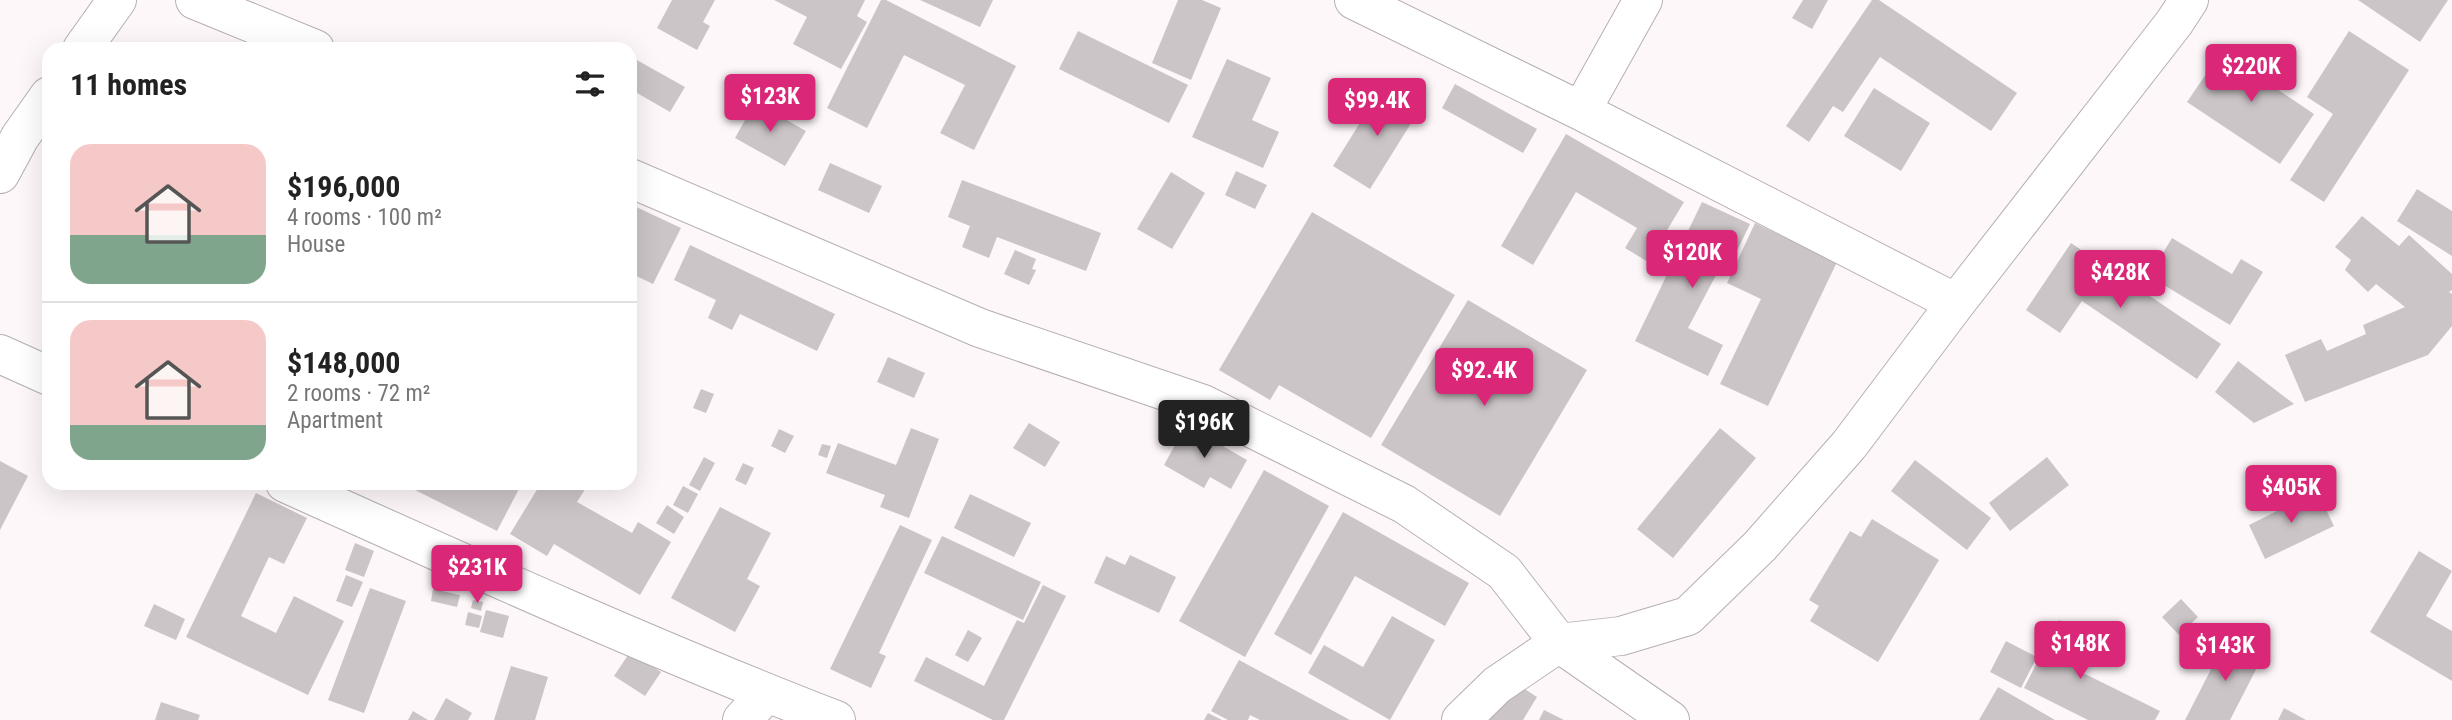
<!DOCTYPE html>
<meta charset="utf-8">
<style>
:root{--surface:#fff;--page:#f2f2f2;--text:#222;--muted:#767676;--line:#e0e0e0;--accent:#db2777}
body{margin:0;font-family:"Roboto Condensed",sans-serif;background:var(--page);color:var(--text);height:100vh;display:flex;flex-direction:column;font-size:26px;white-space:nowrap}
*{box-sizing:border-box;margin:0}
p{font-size:23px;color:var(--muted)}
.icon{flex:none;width:38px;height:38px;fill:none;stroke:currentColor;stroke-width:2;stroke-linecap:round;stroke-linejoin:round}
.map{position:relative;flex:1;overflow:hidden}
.sheet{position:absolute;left:42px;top:42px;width:595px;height:448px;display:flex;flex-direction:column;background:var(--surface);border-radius:21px;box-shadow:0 7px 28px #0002}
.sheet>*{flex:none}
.price{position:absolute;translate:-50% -60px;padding:0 16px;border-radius:7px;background:var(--accent);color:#fff;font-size:23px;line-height:46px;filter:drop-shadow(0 2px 4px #0008)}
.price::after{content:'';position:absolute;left:50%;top:42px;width:21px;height:16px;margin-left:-10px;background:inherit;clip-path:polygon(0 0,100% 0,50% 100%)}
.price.active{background:#222;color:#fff}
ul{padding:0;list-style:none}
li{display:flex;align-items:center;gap:21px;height:175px;padding:0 28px}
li+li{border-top:2px solid var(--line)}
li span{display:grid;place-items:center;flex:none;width:196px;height:140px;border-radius:21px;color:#555}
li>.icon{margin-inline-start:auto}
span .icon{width:84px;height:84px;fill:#fffc;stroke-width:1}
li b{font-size:30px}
h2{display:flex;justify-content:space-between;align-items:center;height:84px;padding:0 28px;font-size:30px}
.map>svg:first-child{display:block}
.building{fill:#ccc5c8}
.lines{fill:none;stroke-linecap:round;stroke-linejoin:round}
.minor-casing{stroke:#b6afb1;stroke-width:40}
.minor{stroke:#fff;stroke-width:38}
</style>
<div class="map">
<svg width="2452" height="720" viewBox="0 0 2452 720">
<rect width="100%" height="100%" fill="#fef7fa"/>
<!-- building -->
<path class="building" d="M672 0H715L703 22 710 26 697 50 657 28Z
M774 0H865L857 16 867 22 841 69 793 44 807 17Z
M881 0H886L1016 66 974 150 940 133 965 85 904 55 867 128 827 108Z
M920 0H993L980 27Z
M1178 0H1202L1221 8 1191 80 1152 63Z
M1803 0H1828L1812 29 1792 18Z
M1872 0H1879L2017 93 1991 131 1880 57 1843 112 1833 106 1809 142 1786 126Z
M2358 0H2448L2420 42Z
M1078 31 1188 85 1169 123 1059 69Z
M2349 31 2409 70 2324 202 2290 180 2333 114 2307 97Z
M2223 49 2244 63 2250 54 2285 77 2277 89 2314 114 2280 164 2187 102Z
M635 59 685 87 670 112 630 89V67Z
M1227 59 1271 78 1252 120 1279 132 1263 168 1192 137Z
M1455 84 1537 129 1523 153 1442 108Z
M1383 86 1420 109 1370 189 1333 166Z
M1874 88 1930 123 1901 171 1844 136Z
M755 102 806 131 785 166 735 138Z
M1566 134 1684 202 1648 262 1625 248 1637 228 1576 192 1533 265 1501 246Z
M830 163 882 186 869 213 818 190Z
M1236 171 1267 185 1255 209 1225 195Z
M1171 172 1205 193 1172 249 1137 229Z
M962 180 1101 233 1086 271 997 237 989 258 962 247 970 226 948 217Z
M2417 189 2452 211V256L2397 221Z
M1702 202 1750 224 1731 263 1724 260 1688 328 1723 345 1708 376 1635 341Z
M630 204 681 228 653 284 630 273Z
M1312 212 1455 295 1371 438 1279 385 1270 400 1219 370Z
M2362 216 2399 246 2409 235 2452 274V290L2449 292 2452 294V326L2428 355 2305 402 2285 355 2321 339 2327 351 2366 334 2363 325 2405 307 2376 284 2368 292 2345 270 2351 260 2335 247Z
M1755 223 1837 262 1768 406 1720 384 1761 299 1727 283Z
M2172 238 2232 274 2241 259 2263 272 2230 325 2149 276Z
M2071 243 2221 344 2197 379 2082 301 2060 333 2026 310Z
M690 245 835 314 817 351 740 314 732 330 708 318 716 300 674 280Z
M1015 250 1036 259 1032 269 1036 270 1029 285 1004 274Z
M1468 300 1587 370 1500 516 1381 445Z
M888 357 925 373 914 398 877 382Z
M2238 361 2294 404 2254 423 2215 392Z
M701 389 714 394 706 413 693 408Z
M1029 423 1060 442 1045 467 1013 448Z
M1186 425 1247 460 1231 489 1210 477 1204 488 1164 465Z
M911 428 939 439 909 518 880 507 885 495 826 473 838 443 896 465Z
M1720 428 1756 458 1673 558 1637 529Z
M779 429 794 436 785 453 771 446Z
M822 444 831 446 827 458 818 455Z
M704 457 715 463 700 491 689 485Z
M2047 457 2069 485 2010 531 1989 503Z
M1915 460 1991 518 1967 550 1891 491Z
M0 461 28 476 0 530Z
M743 463 754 468 746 485 735 480Z
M1264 470 1329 506 1245 657 1179 621Z
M401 483H522L497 531Z
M541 483H589L577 502 632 533 638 522 671 542 640 595 554 544 547 556 510 534Z
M683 486 698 494 688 513 673 505Z
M2317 491 2334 526 2265 559 2249 525Z
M256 493 307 518 284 564 269 557 241 616 276 633 294 596 344 621 308 695 186 637Z
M970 494 1031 523 1014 557 954 528Z
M667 505 684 517 674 534 656 523Z
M720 507 771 533 747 579 760 586 735 632 671 598Z
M1343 512 1469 583 1445 626 1355 576 1311 655 1274 634Z
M1872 519 1939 560 1878 662 1810 621 1819 606 1809 600 1850 531 1861 537Z
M900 525 932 540 879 653 886 656 871 688 830 669Z
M942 536 1041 582 1023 620 924 573Z
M355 543 374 551 364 577 345 570Z
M2419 551 2452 571 2426 616 2452 631V681L2370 632Z
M1130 555 1176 577 1159 613 1094 583 1106 556 1125 565Z
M346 575 363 582 352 607 336 601Z
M1043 585 1066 596 1004 720H993L914 681 926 657 984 686 1017 620 1024 623Z
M370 588 406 601 364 713 328 700Z
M433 589 460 595 457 607 431 601Z
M2181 599 2198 617 2179 635 2162 617Z
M473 600 483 602 481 611 471 608Z
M154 604 185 619 176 640 144 626Z
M486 610 509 616 503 638 480 632Z
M468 612 482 616 479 628 465 625Z
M1392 616 1435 640 1390 720 1308 673 1324 645 1363 667Z
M2059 620 2095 638 2079 671 2160 711 2155 720H2088L2024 688Z
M968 630 982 638 968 662 955 655Z
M2227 638 2263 656 2230 720H2185Z
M2006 641 2037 657 2021 688 1990 672Z
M630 652 661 672 645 696 614 676Z
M1239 660 1350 720H1260L1250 715 1248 720H1228L1211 711Z
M511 666 548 677 535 720H494Z
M1511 680 1537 697 1523 720H1487Z
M1998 687 2055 720H1979Z
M446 698 472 713 468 720H434Z
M161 702 200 715 198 720H155Z
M2284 708 2306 720H2278Z
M1544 710 1564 720H1539Z
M413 711 428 720H408Z
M1208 713 1222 720H1204Z"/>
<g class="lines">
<!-- minor casing -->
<g class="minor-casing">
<path id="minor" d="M195 0 315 49
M1354 0 1581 111 1956 303
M82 49 117 0
M1581 111 1643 0
M0 174 20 137 49 96
M630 178 980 328 1203 404 1404 504 1504 572 1559 643 1670 720
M0 354 49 376
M285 483C467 565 650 648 836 720
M742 720 767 693
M1461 720 1497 685 1559 643 1621 636 1688 616 1760 546 1849 445 1956 303 2174 23 2189 0"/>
</g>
<!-- minor -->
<use href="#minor" class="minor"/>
</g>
</svg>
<b class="price" style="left:2251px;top:104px">$220K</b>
<b class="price" style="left:770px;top:134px">$123K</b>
<b class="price" style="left:1377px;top:138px">$99.4K</b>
<b class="price" style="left:1692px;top:290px">$120K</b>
<b class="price" style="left:2120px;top:310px">$428K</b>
<b class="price" style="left:1484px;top:408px">$92.4K</b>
<b class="price active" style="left:1204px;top:460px">$196K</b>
<b class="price" style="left:2291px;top:525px">$405K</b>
<b class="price" style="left:477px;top:605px">$231K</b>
<b class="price" style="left:2080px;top:681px">$148K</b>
<b class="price" style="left:2225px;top:683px">$143K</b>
<section class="sheet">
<h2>11 homes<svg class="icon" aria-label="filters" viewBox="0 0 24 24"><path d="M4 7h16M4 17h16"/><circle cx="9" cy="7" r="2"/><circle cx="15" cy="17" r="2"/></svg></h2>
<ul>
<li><span style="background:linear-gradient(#f6c9c9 65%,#7fa58c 0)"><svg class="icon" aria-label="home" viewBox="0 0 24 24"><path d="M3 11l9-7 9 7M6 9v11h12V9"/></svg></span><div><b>$196,000</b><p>4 rooms · 100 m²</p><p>House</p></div></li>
<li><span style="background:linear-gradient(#f6c9c9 75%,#7fa58c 0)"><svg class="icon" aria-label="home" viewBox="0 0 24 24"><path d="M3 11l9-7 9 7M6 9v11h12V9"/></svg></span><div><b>$148,000</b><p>2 rooms · 72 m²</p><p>Apartment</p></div></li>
</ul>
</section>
</div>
